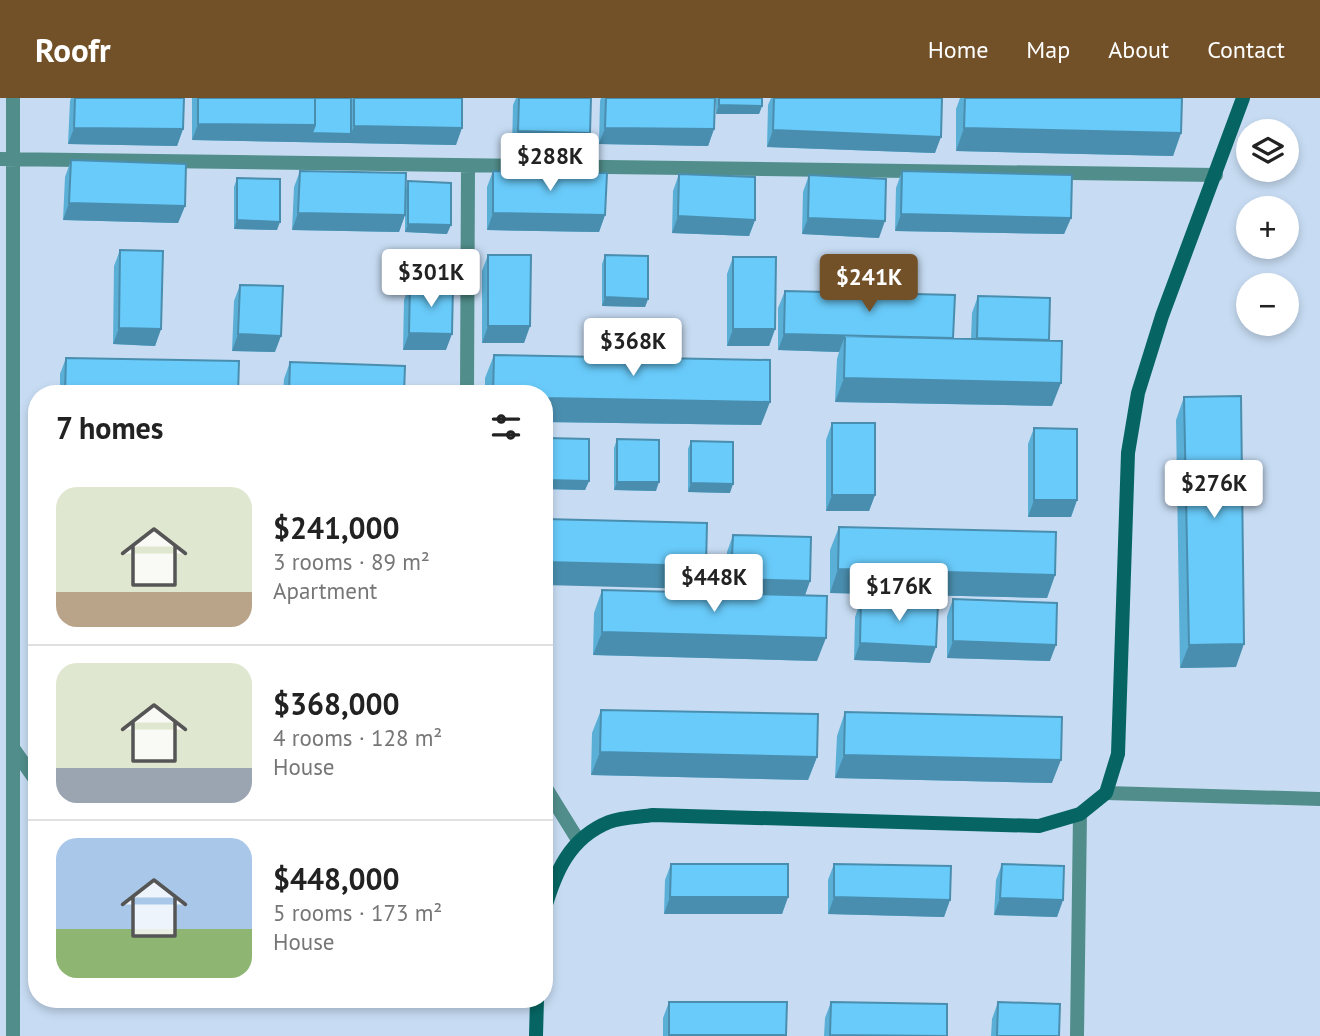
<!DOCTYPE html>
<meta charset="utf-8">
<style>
:root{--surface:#fff;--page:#f6f6f6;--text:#222;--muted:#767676;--line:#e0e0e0;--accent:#725128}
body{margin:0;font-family:"PT Sans",sans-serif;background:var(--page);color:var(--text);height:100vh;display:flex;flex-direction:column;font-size:26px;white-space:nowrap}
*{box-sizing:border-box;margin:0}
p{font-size:23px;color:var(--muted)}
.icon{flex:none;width:38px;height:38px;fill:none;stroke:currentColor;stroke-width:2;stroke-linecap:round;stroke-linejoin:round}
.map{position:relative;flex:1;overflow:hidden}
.sheet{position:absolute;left:28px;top:287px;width:525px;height:623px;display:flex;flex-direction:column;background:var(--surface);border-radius:28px;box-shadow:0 4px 10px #0003}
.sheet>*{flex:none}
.buttons{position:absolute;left:1236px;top:21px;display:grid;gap:14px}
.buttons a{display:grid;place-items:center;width:63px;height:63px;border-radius:50%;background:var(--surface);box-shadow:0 4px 10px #0003;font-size:35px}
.price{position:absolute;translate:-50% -60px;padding:0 16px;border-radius:7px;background:#fff;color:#222;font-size:23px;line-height:46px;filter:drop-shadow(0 2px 4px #0008)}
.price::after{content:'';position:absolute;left:50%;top:42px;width:21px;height:16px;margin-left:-10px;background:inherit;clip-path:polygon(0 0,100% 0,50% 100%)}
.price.current{background:var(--accent);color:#fff}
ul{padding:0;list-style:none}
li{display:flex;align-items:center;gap:21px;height:175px;padding:0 28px}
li+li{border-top:2px solid var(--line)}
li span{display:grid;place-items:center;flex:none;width:196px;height:140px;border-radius:21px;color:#555}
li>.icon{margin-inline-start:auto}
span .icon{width:84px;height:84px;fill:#fffc;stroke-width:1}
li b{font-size:30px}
h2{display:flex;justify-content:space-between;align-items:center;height:84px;padding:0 28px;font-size:30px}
header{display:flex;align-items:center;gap:42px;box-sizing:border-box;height:98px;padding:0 35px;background:var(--accent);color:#fff}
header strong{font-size:33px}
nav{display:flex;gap:38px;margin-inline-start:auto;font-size:24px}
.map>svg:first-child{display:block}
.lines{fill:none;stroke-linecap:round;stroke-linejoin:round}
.street{stroke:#518e8b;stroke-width:14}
.secondary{stroke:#066562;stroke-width:14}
.wall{fill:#5aafd7}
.shaded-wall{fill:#4a8eaf}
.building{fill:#69cbfa;stroke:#4a8eaf;stroke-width:2}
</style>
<header>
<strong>Roofr</strong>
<nav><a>Home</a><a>Map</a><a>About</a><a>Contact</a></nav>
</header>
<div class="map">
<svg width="1320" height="938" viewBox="0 0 1320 938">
<rect width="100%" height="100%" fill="#c7dcf3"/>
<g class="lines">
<!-- street -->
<path class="street" d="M0 61 1216 77
M467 296 468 69
M13 650 37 684
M544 687 578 742
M1106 695 1320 701
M13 938V0
M1077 938 1080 716"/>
<!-- secondary -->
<path class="secondary" d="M544 813C555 775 569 740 609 724 622 719 639 719 653 717L1039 728 1080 716 1106 695 1118 656 1128 355 1138 295 1162 218 1243 0
M536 938 537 901"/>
</g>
<!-- wall -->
<path class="wall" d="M71 0H184L183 31 177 48 68 46 70 3Z
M192 0H462L456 47 192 42Z
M516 0H591L590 35 584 52 512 50 513 7Z
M601 0H715L714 31 708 48 599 46 600 3Z
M716 0H762V8L759 16H716Z
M771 0H942L935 55 767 49 768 7Z
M960 0H1182L1181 35 1173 58 956 53V11Z
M71 62 185 108 178 125 63 122 65 79Z
M300 73 406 91 408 83 447 136 405 134V108V117L399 134 292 132 294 89Z
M493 73 605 117 599 134 487 132V89Z
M902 73 1071 120 1064 136 895 133 896 90Z
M679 76 755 122 749 138 672 135 673 93Z
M809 77 879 140 802 136 803 94Z
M237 80 277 132 234 131V89Z
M120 152 161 231 155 248 113 246 114 168Z
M488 157 530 228 524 245H482V173Z
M605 157 648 201 645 209 602 208V166Z
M733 159 775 231 769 248H727V176Z
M410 185 446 252H403L404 202Z
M240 187 275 254 232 253 234 203Z
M785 193 953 240 971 241 972 215 978 198 1049 242 1052 308 835 304 837 261 839 254 778 252V210Z
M494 257 761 327 544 324V296H485V280Z
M66 260 238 296H60V276Z
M290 264 404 296H283L284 281Z
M1184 299 1236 569 1180 570 1176 322Z
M832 325 875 397 869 413H826V342Z
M1034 330 1077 402 1071 419H1028V346Z
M546 340 589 383 585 392 544 391V345Z
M617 341 656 393 614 392V350Z
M691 343 730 395 688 394V351Z
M839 429 1055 477 1047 500 830 495V452Z
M733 437 810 483 805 497 817 563 593 557 594 515 602 492 725 495 727 454Z
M953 501 1050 563 947 560V518Z
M861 502 930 565 854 562 855 519Z
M601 612 817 659 808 682 591 677 592 635Z
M845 614 1052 685 835 680 837 638Z
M671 766 788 799 782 816H664L665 782Z
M834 766 950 802 944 819 828 816V782Z
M1002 766 1063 802 1057 819 994 817 996 782Z
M669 904H787L786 938H663V920Z
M831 904 947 938H824L825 920Z
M998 904 1059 938H991L992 921Z"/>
<!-- shaded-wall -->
<path class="shaded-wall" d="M719 7 762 8 759 16H716Z
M198 26 315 27 351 36 354 28 462 30 456 47 192 42Z
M74 30 183 31 177 48 68 46Z
M605 30 714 31 708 48 599 46Z
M964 30 1181 35 1173 58 956 53Z
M773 32 941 39 935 55 767 49Z
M518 33 590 35 584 52 512 50Z
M69 105 185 108 178 125 63 122Z
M298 115 405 117 399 134 292 132Z
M493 115 605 117 599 134 487 132Z
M901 116 1071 120 1064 136 895 133Z
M678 118 755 122 749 138 672 135Z
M808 120 885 123 879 140 802 136Z
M237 122 280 124 277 132 234 131Z
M408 126 451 127 447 136 405 134Z
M605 199 648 201 645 209 602 208Z
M488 228H530L524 245H482Z
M119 230 161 231 155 248 113 246Z
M733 231H775L769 248H727Z
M409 235 452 236 446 252H403Z
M238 236 281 238 275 254 232 253Z
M784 236 953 240 845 238 839 254 778 252Z
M844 280 1061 285 1052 308 835 304Z
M544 300 770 304 761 327 544 324Z
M546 382 589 383 585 392 544 391Z
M617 384H659L656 393 614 392Z
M691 385 733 386 730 395 688 394Z
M832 397H875L869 413H826Z
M1034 402H1077L1071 419H1028Z
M544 464 706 468 697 491 544 487Z
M838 471 1055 477 1047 500 830 495Z
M731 481 810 483 804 500 725 498Z
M602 534 826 540 817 563 593 557Z
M953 543 1056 547 1050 563 947 560Z
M860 545 936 549 930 565 854 562Z
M1244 546 1236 569 1180 570 1189 547Z
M600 654 817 659 808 682 591 677Z
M844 657 1061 662 1052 685 835 680Z
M670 799H788L782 816H664Z
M834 799 950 802 944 819 828 816Z
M1000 800 1063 802 1057 819 994 817Z
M669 937H786V938H669Z"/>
<!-- building -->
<path class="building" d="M75 0H184L183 31 74 30Z
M198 0H315V27L198 26Z
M315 0H351V36L312 35 315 27Z
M354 0H462V30L354 28Z
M519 0H591L590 35 518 33Z
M606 0H715L714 31 605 30Z
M719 0H762V8L719 7Z
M774 0H942L941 39 773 32Z
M965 0H1182L1181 35 964 30Z
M71 62 186 66 185 108 69 105Z
M300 73 406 75 405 117 298 115Z
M493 73 607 75 605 117 493 115Z
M902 73 1072 77 1071 120 901 116Z
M679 76 755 79V122L678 118Z
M809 77 886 81 885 123 808 120Z
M237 80 280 81V124L237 122Z
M408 83 451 85V127L408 126Z
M120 152 163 153 161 231 119 230Z
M488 157H531L530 228H488Z
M605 157 648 158V201L605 199Z
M733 159H776L775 231H733Z
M410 185 453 187 452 236 409 235Z
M240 187 283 188 281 238 238 236Z
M785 193 955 197 953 240 784 236Z
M978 198 1050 200 1049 242 977 240Z
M845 238 1062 243 1061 285 844 280Z
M494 257 770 262V304L544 300V296H493Z
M66 260 239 263 238 296H65Z
M290 264 405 268 404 296H289Z
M1241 298 1244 546 1189 547 1184 299Z
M832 325H875V397H832Z
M1034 330 1077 331V402H1034Z
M546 340 589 341V383L546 382Z
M617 341 659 342V384H617Z
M691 343 733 344V386L691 385Z
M544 421 707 425 706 468 544 464Z
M839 429 1056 434 1055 477 838 471Z
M733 437 811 439 810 483 731 481Z
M602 492 827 498 826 540 602 534Z
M953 501 1057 505 1056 547 953 543Z
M861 502 938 506 936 549 860 545Z
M601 612 818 616 817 659 600 654Z
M845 614 1062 619 1061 662 844 657Z
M671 766H788V799H670Z
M834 766 951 768 950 802 834 799Z
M1002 766 1064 768 1063 802 1000 800Z
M669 904H787L786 937H669Z
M831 904 947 906V938L830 937Z
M998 904 1060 906 1059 938H997Z"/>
</svg>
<div class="buttons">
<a><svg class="icon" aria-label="layers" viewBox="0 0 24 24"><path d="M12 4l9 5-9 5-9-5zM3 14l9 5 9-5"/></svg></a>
<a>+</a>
<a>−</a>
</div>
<b class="price" style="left:550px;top:95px">$288K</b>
<b class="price" style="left:431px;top:211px">$301K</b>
<b class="price current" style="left:869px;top:216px">$241K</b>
<b class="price" style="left:633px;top:280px">$368K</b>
<b class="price" style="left:1214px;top:422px">$276K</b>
<b class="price" style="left:714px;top:516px">$448K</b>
<b class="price" style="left:899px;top:525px">$176K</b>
<section class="sheet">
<h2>7 homes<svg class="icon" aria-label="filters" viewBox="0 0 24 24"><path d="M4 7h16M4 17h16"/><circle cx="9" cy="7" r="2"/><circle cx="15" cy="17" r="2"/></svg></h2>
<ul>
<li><span style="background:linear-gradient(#dfe7d0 75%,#b9a48a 0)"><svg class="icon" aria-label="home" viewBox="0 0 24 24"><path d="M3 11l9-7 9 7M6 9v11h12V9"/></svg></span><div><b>$241,000</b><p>3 rooms · 89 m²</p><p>Apartment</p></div></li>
<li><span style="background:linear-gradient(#dfe7d0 75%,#9aa5b1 0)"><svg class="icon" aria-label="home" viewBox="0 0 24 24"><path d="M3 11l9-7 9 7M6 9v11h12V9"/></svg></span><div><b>$368,000</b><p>4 rooms · 128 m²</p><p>House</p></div></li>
<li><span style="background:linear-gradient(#a9c7e8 65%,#8fb573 0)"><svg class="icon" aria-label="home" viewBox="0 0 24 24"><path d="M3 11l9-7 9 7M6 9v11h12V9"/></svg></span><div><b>$448,000</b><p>5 rooms · 173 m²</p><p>House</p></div></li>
</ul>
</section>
</div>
